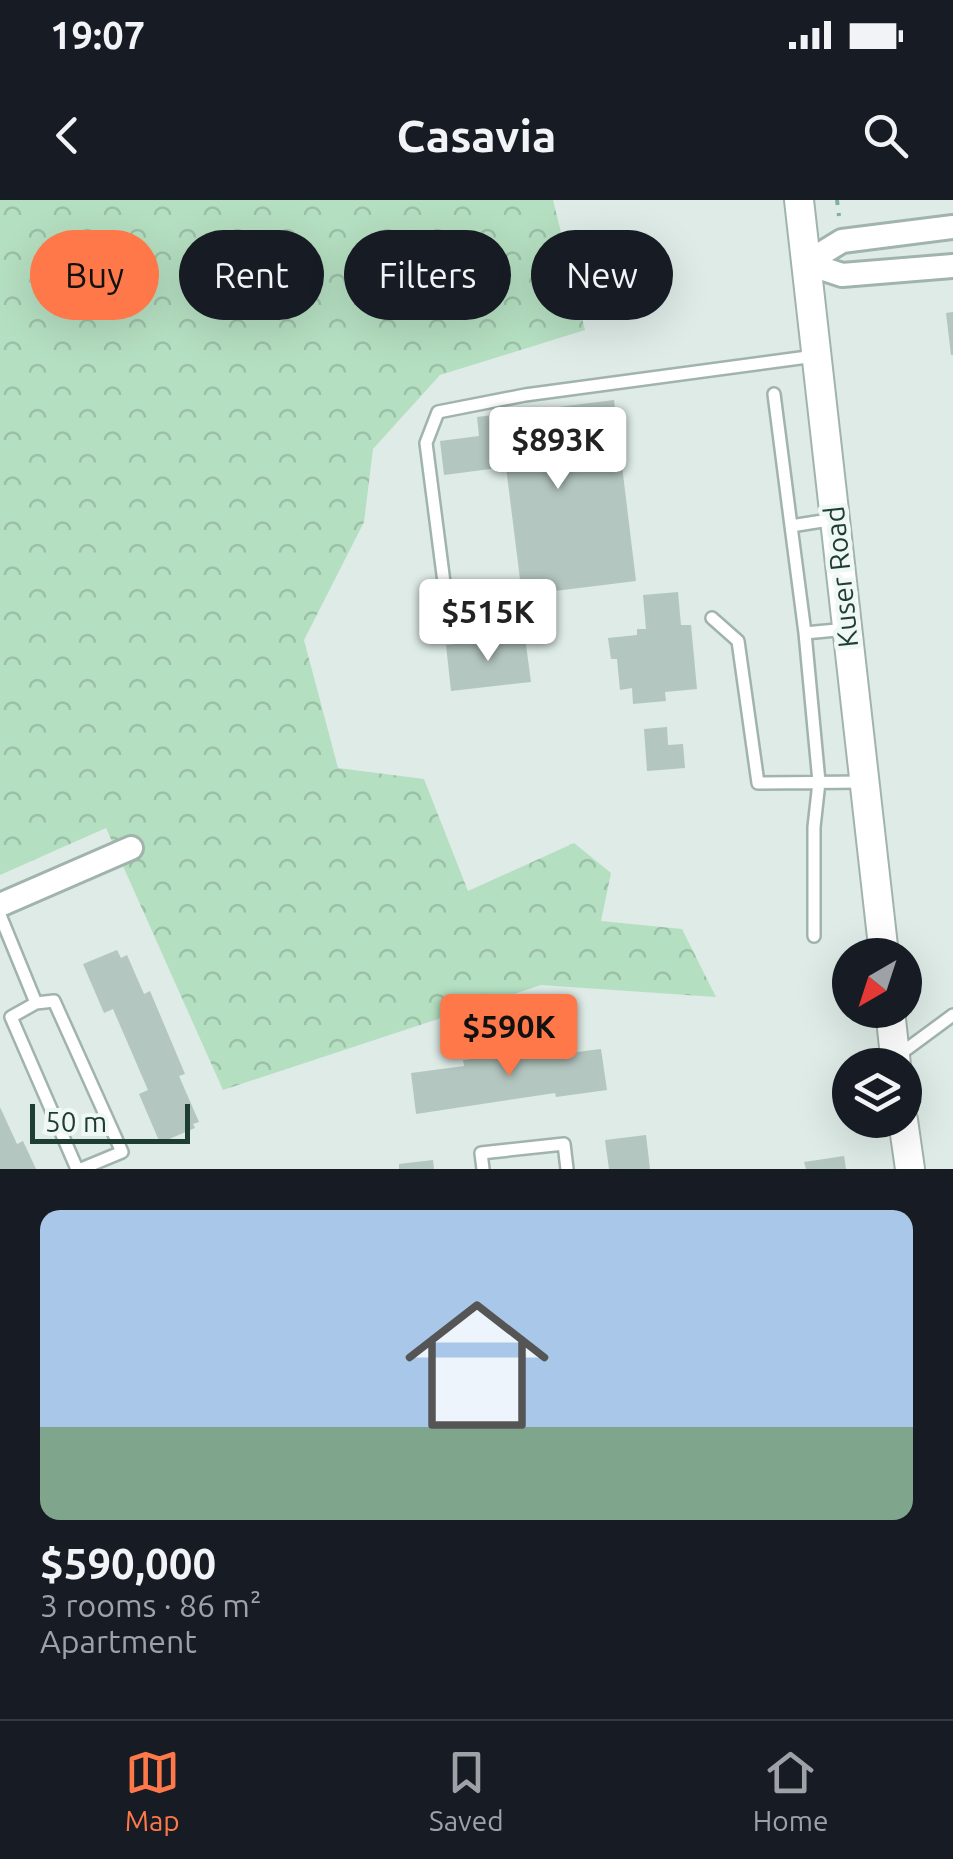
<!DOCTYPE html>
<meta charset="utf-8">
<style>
:root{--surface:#171b24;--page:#242831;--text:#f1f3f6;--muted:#9ea1a6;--line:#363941;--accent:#ff7849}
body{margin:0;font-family:Ubuntu,sans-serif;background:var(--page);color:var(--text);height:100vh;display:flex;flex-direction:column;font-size:38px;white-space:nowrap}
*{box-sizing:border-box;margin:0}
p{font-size:32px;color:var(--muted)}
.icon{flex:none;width:55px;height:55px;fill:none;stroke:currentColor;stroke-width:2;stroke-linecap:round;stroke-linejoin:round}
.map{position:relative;height:969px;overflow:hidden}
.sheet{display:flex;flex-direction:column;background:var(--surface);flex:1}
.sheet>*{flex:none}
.hud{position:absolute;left:30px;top:30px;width:895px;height:90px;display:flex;gap:20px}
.needle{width:65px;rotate:219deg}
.fabs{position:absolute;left:832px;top:738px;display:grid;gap:20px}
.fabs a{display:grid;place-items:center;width:90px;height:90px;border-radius:50%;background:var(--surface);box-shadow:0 10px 40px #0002;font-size:50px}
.scale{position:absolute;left:30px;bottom:25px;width:160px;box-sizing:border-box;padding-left:10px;border:5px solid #1e3d35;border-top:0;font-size:28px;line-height:35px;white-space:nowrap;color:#1e3d35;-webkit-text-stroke:8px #eff8f4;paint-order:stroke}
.price{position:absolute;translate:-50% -85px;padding:0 22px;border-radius:10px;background:#fff;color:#222;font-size:32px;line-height:65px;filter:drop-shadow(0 2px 5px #0008)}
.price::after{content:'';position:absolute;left:50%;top:60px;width:30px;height:22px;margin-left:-15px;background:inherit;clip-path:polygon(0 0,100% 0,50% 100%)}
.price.on{background:var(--accent);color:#111}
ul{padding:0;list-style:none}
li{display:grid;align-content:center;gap:20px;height:530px;padding:0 40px}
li+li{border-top:2px solid var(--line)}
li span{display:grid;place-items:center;height:310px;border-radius:20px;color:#555}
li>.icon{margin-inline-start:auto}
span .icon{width:180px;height:180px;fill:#fffc;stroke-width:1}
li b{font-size:42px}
.pill{padding:0 35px;border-radius:45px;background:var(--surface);box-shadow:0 10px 40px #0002;font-size:35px;line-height:90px}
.pill.on{background:var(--accent);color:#111}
.status{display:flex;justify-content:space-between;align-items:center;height:70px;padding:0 50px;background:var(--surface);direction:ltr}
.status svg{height:28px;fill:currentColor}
header{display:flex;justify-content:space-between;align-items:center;height:130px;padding:0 40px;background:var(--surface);font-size:45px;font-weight:700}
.tab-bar{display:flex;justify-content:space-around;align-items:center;height:140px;border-top:2px solid var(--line);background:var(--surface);font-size:28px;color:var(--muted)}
.tab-bar a{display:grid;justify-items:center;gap:5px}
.tab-bar .on{color:var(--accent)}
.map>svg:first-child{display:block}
.forest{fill:url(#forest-crowns)}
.building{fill:#b3c6bf}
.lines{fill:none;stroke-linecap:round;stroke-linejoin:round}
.service-casing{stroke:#a1b3ad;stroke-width:16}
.minor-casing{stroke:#a1b3ad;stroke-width:28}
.tertiary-casing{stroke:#a1b3ad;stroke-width:32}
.path{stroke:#7cb2a2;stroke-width:4;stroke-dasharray:5 8;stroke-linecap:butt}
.service{stroke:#fff;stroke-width:11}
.minor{stroke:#fff;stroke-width:22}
.tertiary{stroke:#fff;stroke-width:28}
.labels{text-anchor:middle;stroke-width:9;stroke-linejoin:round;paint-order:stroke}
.street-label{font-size:28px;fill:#1e3d35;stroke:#eff8f4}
</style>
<div class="status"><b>19:07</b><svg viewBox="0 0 49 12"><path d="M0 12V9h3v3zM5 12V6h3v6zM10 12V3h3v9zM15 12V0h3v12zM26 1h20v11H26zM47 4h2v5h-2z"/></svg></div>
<header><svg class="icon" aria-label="back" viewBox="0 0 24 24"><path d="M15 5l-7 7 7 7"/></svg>Casavia<svg class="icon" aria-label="search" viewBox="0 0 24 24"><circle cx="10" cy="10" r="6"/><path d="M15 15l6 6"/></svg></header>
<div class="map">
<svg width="953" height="969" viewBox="0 0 953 969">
<defs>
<pattern id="forest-crowns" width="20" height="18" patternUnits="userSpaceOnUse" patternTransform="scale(2.5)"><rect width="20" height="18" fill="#b5dfc1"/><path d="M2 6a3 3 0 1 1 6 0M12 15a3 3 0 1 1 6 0" fill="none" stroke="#9bc0a6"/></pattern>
</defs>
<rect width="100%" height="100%" fill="#deebe6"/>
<!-- forest -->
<path class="forest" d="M0 0H553L585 130 440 175 373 249 364 322 304 440 338 568 424 579 468 691 574 643 611 673 601 721 682 729 716 797 541 785 223 890 106 628 0 675Z"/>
<!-- building -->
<path class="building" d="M953 112V155H951L946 113Z
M614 200 636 381 522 395 506 267 444 275 440 241 479 236 477 217Z
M678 392 681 425H691L697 489 665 492 666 501 633 504 632 488 620 490 617 459H611L608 438 637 435V429H646L643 395Z
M525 437 531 482 451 491 446 445Z
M667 527 668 545 683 544 685 568 647 571 644 529Z
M117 750 121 758 127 755 144 794 150 791 185 874 179 876 199 922 193 924 195 928 160 943 139 894 148 890 113 809 104 813 83 764Z
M552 849 553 855 601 849 607 890 556 897 555 893 416 914 411 873 464 866 463 860Z
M0 907 17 944 23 941 36 969H0Z
M646 935 650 969H609L605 940Z
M844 956 846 969H806L804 962Z
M433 960 434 969H399V964Z"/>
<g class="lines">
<!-- service casing -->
<g class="service-casing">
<path id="service" d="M774 194 791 326
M446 398 426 243 438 212 525 195 815 156
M712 418 738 441 758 583 864 582
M805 433 791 326 835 319
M0 715 36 803
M814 736V627L819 582 805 433 847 429
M896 857 953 815
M77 969 11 817 36 803 54 801 122 952 81 969
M483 969 481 953 564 944 567 969"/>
</g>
<!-- minor casing -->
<g class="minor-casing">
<path id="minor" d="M806 63 842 41 953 27
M806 63 842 75 953 66
M0 705 131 648"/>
</g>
<!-- tertiary casing -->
<g class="tertiary-casing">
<path id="tertiary" d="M799 0 884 755
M890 810 896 865
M903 920 910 969"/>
</g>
<!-- path -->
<path class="path" d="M837 0 839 16"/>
<!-- service -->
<use href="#service" class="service"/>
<!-- minor -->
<use href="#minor" class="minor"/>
<!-- tertiary -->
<use href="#tertiary" class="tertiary"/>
</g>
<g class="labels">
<!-- street labels -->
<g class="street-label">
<text transform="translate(841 377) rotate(-96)" y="10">Kuser Road</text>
</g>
</g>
</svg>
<div class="fabs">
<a><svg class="needle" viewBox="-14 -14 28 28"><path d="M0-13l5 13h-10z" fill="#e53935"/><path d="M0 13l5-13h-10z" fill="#9ea1a6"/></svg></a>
<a><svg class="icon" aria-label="layers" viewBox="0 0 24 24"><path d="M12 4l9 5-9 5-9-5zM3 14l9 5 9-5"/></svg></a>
</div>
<div class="scale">50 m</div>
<b class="price" style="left:558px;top:292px">$893K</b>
<b class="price" style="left:488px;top:464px">$515K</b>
<b class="price on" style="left:509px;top:879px">$590K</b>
<div class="hud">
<a class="pill on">Buy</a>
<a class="pill">Rent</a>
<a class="pill">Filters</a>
<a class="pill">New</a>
</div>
</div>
<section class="sheet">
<ul>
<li><span style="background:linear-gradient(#a9c7e8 70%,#7fa58c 0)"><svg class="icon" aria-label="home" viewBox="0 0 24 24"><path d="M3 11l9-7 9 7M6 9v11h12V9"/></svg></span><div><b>$590,000</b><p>3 rooms · 86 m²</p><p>Apartment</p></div></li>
</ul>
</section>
<nav class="tab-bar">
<a class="on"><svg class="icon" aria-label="map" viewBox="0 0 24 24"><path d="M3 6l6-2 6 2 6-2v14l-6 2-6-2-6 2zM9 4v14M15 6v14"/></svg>Map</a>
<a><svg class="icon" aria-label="saved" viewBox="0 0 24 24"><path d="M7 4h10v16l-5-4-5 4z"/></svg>Saved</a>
<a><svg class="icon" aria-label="home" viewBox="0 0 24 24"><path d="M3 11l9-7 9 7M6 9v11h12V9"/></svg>Home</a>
</nav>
